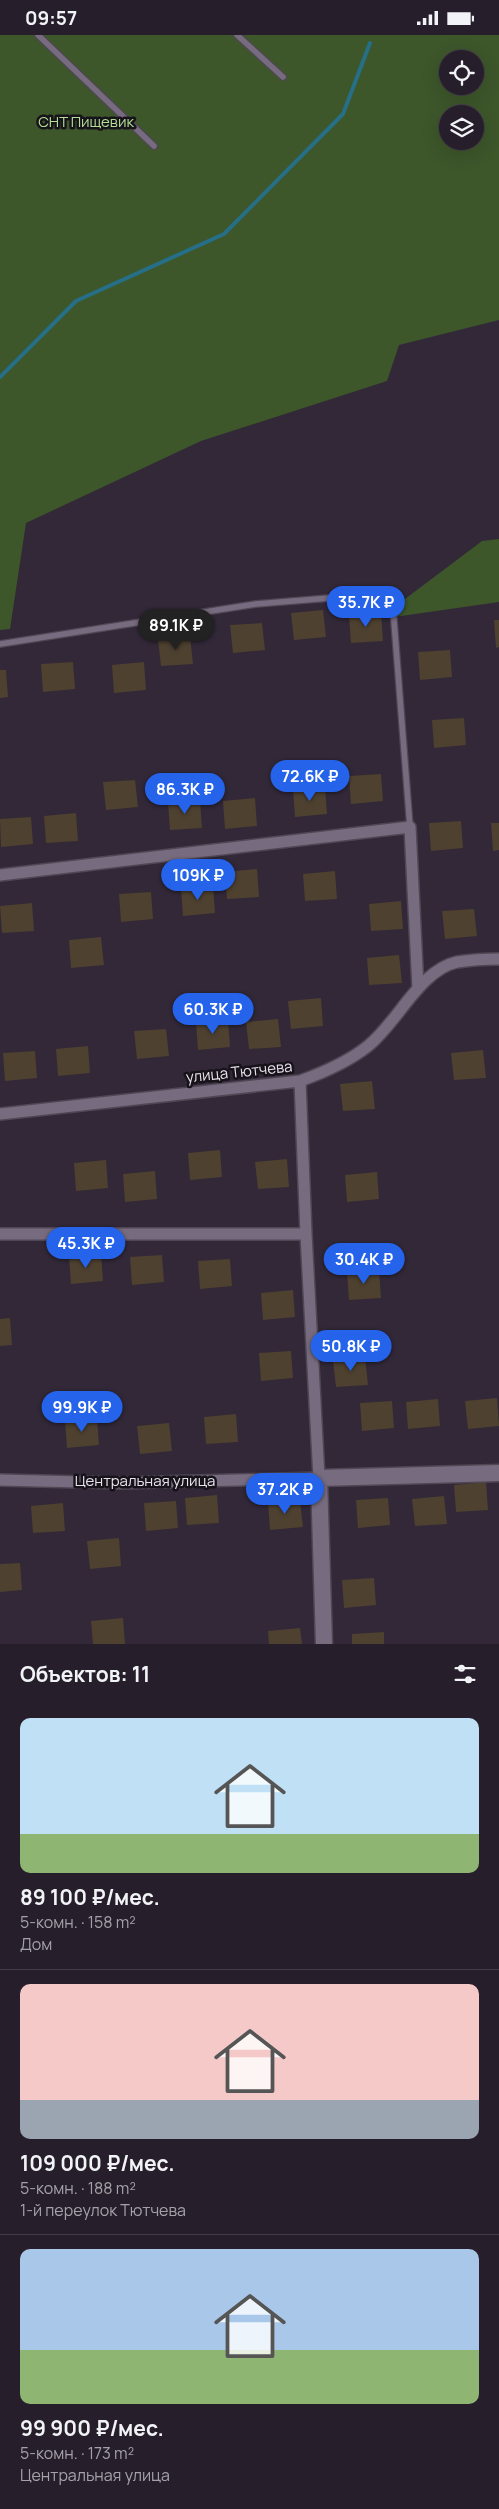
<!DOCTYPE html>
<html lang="ru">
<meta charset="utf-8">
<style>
:root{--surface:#261e2a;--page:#2e2732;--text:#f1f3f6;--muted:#a4a2a8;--line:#423c47;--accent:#2563eb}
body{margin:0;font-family:Manrope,sans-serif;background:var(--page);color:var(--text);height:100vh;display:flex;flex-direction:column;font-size:19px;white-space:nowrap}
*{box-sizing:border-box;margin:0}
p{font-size:16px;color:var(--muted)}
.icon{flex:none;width:28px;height:28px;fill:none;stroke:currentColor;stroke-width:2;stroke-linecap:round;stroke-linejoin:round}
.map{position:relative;height:1609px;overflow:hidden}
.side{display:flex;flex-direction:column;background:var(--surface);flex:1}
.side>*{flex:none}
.buttons{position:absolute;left:439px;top:15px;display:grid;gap:10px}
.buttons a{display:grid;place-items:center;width:45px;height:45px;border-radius:50%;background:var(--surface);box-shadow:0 5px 20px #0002,0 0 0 1px var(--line);font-size:25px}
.price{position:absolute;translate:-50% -42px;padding:0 11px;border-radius:18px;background:var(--accent);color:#fff;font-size:16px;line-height:32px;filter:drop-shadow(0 1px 2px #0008)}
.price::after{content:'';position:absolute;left:50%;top:30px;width:15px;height:11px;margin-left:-8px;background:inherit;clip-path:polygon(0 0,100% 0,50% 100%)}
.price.active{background:#222;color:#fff}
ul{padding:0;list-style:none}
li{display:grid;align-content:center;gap:10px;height:265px;padding:0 20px}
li+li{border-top:1px solid var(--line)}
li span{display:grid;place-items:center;height:155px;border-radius:10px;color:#555}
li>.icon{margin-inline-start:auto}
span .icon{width:90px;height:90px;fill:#fffc;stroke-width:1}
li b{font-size:21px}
h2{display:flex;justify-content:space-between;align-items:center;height:60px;padding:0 20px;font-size:21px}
.status{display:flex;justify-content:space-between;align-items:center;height:35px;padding:0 25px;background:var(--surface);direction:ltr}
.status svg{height:14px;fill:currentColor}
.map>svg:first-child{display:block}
.green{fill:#3d562a;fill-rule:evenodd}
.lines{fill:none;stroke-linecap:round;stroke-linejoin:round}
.stream{stroke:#266f87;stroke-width:4}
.building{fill:#4e4130}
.lane-casing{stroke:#504755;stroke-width:8}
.street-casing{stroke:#504755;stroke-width:14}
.secondary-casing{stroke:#504755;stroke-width:19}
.lane{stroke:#776c7f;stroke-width:5.5}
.street{stroke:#776c7f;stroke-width:11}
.secondary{stroke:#776c7f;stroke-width:16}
.labels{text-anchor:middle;stroke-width:5;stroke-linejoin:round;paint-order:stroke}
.park-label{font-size:15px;fill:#b2df94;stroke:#17131a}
.street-label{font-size:15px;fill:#e9e2ed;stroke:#17131a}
</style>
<div class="status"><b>09:57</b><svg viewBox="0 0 49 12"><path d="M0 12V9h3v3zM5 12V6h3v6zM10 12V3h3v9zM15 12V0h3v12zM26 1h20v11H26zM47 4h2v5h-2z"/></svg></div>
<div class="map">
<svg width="499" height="1609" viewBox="0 0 499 1609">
<rect width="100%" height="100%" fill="#322838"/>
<!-- green -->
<path class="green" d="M0 0H499V285L399 310 387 346 201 406 26 488 10 594 0 595ZM448 24H475V51H448ZM448 79H475V106H448Z
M499 504V567L394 582 393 573 482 506Z"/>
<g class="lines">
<!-- stream -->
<path class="stream" d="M0 342 76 266 224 199 343 79 370 8"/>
</g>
<!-- building -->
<path class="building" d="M323 575 326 602 294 605 291 578Z
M381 578 383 606 351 608 349 581Z
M494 585H499V612L496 613Z
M262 588 265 615 233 618 230 590Z
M190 601 193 629 161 631 158 604Z
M450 615 452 642 420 645 418 617Z
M73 627 75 654 43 657 41 629Z
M144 627 146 655 114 658 112 630Z
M0 635H6L8 662 0 663Z
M464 683 466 710 434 713 432 685Z
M381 739 383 766 351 769 349 741Z
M135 745 138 772 106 775 103 747Z
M325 752 327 779 295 782 293 754Z
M255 763 257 791 225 794 223 766Z
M200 765 202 793 170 795 168 768Z
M76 778 78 806 46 808 44 781Z
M31 782 33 809 1 812 0 784Z
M461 786 463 813 431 816 429 788Z
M491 788H499V815L493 816Z
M257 834 259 862 227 864 225 837Z
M335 836 337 864 305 866 303 839Z
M213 851 215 878 183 881 181 853Z
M151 857 153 884 121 887 119 859Z
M401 866 403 894 371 896 369 869Z
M32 868 34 896 2 898 0 871Z
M474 874 477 901 445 904 442 876Z
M101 902 104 930 71 933 69 905Z
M399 920 402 948 369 950 367 923Z
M321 963 323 991 291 994 288 966Z
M278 984 281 1012 249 1014 246 987Z
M228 985 230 1012 198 1015 196 987Z
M166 994 169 1021 137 1024 134 996Z
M88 1011 90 1038 58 1041 56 1014Z
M483 1015 486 1043 454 1045 451 1018Z
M35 1016 37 1043 5 1046 3 1018Z
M372 1046 375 1074 343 1076 340 1049Z
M220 1115 222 1142 190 1145 188 1118Z
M287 1124 289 1152 258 1154 255 1127Z
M106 1125 108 1153 76 1156 74 1128Z
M155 1136 157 1164 125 1167 123 1139Z
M377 1137 379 1164 347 1167 345 1140Z
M101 1218 103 1246 71 1249 69 1221Z
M162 1220 164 1247 132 1250 130 1222Z
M230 1224 232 1251 200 1254 198 1226Z
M379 1235 381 1263 349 1265 347 1238Z
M293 1255 295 1282 263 1285 261 1258Z
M10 1283 12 1310 0 1311V1284Z
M291 1316 293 1343 261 1346 259 1318Z
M365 1322 368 1350 336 1352 333 1325Z
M497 1363 499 1391 468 1394 465 1366Z
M438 1364 440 1391 408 1394 406 1367Z
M392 1366 394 1393 362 1396 360 1368Z
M236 1379 238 1407 206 1409 204 1382Z
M97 1383 99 1410 67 1413 65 1385Z
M169 1388 172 1416 140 1419 137 1391Z
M486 1447 488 1475 456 1477 454 1450Z
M217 1460 219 1488 187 1490 185 1463Z
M444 1461 447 1489 415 1491 412 1464Z
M388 1463 390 1490 358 1493 356 1465Z
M300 1465 303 1492 270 1495 268 1467Z
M176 1466 178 1493 146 1496 144 1468Z
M63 1468 65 1496 33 1498 31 1471Z
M119 1503 121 1531 90 1534 87 1506Z
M20 1528 22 1555 0 1557V1529Z
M374 1543 376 1570 344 1573 342 1545Z
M123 1583 125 1609H93L91 1586Z
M300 1593 302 1609H269L268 1596Z
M384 1597V1609H352V1599Z"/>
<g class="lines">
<!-- lane casing -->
<g class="lane-casing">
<path id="lane" d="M38 0 154 111
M237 0 283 42
M0 609 256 569 379 559 386 561 393 573 410 792"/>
</g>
<!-- street casing -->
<g class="street-casing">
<path id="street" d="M0 840 410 792 418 953
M0 1079 300 1046C325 1037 348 1027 368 1011 398 987 420 935 457 927 470 925 485 924 499 924
M0 1199H306
M0 1445 122 1448 319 1443 306 1199 300 1046"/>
</g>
<!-- secondary casing -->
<g class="secondary-casing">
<path id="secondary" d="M324 1609 319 1443 499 1438"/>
</g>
<!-- lane -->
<use href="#lane" class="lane"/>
<!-- street -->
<use href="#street" class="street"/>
<!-- secondary -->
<use href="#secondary" class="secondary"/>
</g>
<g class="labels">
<!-- park labels -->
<g class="park-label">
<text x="86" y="92">СНТ Пищевик</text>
</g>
<!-- street labels -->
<g class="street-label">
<text transform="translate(239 1037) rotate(-6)" y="5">улица Тютчева</text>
<text x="145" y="1451">Центральная улица</text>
</g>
</g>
</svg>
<div class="buttons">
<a><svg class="icon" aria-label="locate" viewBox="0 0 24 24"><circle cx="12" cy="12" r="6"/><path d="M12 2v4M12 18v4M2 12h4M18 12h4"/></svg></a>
<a><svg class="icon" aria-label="layers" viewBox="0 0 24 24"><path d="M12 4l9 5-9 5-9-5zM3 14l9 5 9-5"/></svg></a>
</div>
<b class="price" style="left:366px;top:593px">35.7K ₽</b>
<b class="price active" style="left:176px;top:616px">89.1K ₽</b>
<b class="price" style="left:310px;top:767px">72.6K ₽</b>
<b class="price" style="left:185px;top:780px">86.3K ₽</b>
<b class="price" style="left:198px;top:866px">109K ₽</b>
<b class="price" style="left:213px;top:1000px">60.3K ₽</b>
<b class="price" style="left:86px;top:1234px">45.3K ₽</b>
<b class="price" style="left:364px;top:1250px">30.4K ₽</b>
<b class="price" style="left:351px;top:1337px">50.8K ₽</b>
<b class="price" style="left:82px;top:1398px">99.9K ₽</b>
<b class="price" style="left:285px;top:1480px">37.2K ₽</b>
</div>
<section class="side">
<h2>Объектов: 11<svg class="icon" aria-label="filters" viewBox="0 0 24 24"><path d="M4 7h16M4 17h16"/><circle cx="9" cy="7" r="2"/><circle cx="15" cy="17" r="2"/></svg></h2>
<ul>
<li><span style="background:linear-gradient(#bfe0f5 75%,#8fb573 0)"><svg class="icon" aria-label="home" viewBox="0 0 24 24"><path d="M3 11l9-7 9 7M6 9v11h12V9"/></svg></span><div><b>89 100 ₽/мес.</b><p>5-комн. · 158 m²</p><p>Дом</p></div></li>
<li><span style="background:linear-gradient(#f6c9c9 75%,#9aa5b1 0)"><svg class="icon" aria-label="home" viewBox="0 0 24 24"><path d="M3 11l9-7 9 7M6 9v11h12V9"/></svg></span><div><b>109 000 ₽/мес.</b><p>5-комн. · 188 m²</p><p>1-й переулок Тютчева</p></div></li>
<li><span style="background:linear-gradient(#a9c7e8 65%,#8fb573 0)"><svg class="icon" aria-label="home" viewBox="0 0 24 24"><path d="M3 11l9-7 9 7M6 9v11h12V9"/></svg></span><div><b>99 900 ₽/мес.</b><p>5-комн. · 173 m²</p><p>Центральная улица</p></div></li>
</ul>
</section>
